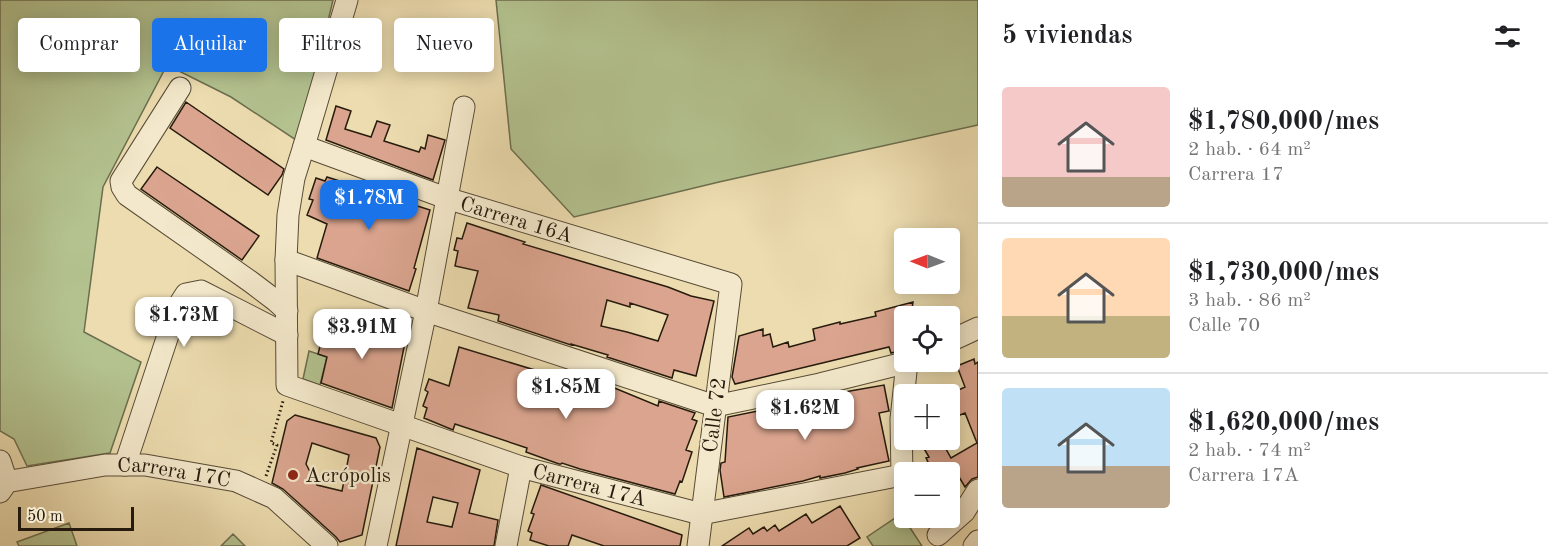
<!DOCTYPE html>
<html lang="es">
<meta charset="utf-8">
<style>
:root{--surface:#fff;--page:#f2f2f2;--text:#202124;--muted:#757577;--line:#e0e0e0;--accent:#1a73e8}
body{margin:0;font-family:"Old Standard TT",serif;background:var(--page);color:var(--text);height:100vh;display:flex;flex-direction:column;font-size:22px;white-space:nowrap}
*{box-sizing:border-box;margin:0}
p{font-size:20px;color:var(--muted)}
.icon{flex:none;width:33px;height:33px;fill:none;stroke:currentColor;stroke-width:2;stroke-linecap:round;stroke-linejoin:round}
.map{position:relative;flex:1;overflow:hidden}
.drawer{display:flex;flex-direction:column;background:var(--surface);width:570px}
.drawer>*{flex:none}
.top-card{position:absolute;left:18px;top:18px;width:570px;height:54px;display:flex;gap:12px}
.needle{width:39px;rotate:271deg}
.tools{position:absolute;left:894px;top:228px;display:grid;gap:12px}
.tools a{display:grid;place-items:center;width:66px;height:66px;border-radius:6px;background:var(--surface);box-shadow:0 3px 15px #0003;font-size:30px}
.scale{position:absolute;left:18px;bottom:15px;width:116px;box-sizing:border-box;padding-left:6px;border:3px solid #261b0d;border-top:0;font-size:16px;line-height:21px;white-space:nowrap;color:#261b0d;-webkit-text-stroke:4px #f3e8cb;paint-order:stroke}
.price{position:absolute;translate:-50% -51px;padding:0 14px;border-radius:12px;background:#fff;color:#222;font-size:20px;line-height:39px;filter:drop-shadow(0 2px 3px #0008)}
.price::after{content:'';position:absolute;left:50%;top:36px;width:18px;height:14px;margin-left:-9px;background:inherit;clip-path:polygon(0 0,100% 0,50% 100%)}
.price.on{background:var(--accent);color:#fff}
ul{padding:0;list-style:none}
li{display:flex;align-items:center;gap:18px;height:150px;padding:0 24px}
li+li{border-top:2px solid var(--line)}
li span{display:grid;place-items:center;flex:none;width:168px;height:120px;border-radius:6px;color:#555}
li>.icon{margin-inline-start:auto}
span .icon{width:72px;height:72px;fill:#fffc;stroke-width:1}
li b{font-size:26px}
h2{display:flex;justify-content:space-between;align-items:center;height:72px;padding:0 24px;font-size:26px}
.chip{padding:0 21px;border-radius:6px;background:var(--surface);box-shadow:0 3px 15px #0003;font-size:21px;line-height:54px}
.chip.on{background:var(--accent);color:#fff}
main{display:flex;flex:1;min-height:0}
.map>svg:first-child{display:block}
.green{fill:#b3c28f;stroke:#6c6e4e;stroke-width:1.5}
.building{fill:#daa48e;stroke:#261b0d;stroke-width:1.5;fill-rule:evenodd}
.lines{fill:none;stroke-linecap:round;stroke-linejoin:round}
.minor-casing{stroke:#584b36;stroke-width:23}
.path{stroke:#261b0d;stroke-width:3;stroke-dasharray:1.5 3;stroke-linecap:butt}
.minor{stroke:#f3e8cb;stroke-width:21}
.poi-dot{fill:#8f2418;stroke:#f3e8cb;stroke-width:2}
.labels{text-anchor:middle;stroke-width:4.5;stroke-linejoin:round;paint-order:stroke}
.street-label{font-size:21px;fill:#261b0d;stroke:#f3e8cb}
.poi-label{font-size:21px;fill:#261b0d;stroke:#f3e8cb;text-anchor:start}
</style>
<main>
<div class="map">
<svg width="978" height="546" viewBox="0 0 978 546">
<rect width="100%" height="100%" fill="#ecdcaf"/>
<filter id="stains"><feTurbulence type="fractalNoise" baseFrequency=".00333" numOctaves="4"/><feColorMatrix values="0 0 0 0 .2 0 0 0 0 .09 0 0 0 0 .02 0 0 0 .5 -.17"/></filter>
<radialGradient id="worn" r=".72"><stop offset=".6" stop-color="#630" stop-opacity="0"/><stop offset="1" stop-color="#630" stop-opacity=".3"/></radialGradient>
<!-- green -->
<path class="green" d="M0 0H333L299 142 231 97 167 65 103 187 84 332 141 362 110 453 27 466 14 439 0 431Z
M496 0H978V125L719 182 574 217 511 149Z
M309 351 327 357 320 385 303 379Z
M901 514 922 546H873L867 537Z
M69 523 77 546H19L17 542Z
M233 534 245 546H221Z"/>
<!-- building -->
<path class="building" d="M186 102 284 169 282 175 268 195 170 128Z
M336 106 351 111 345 129 371 137 377 121 390 125 384 141 419 152 421 147 425 149 428 135 445 140 433 180 326 140Z
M157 167 259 236 242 260 141 189Z
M327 177 430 210 414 268 416 269 409 291 317 258 327 224 307 215 313 200 309 199 316 178 325 181Z
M467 223 525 242 523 244 668 287 691 296 714 301 696 376 674 370 672 378 607 357 608 355 571 344V345L498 321 499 315 468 308 478 271 455 266 458 251 454 250 457 238 462 239ZM607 300 630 307V303L668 315 658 341 627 332 601 326Z
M913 302 911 316H904V350L891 353 889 347 735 384 732 377 739 336 763 329V336L770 334 773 347 788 342 789 347 815 340 813 329 840 322V324L876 316 875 312Z
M328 315 406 337 392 408 321 383 327 357 318 354Z
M459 347 594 388 596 381 600 382 658 406 659 401 695 413 692 419 697 421 686 450 692 452 682 482 680 481 675 494 580 469 562 463 561 464H559L526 452 527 448 455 424 453 430 424 418 427 408 423 406 428 392 425 390 429 379 449 386Z
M974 359 975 364 978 362V477L972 479 965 487 952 465 939 472H933L926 458 929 457 919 440H941L951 458 977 443 965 413 950 419V394L965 387 957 366Z
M884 385 889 411 879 413 889 461 857 468 858 469 845 473 820 478V476L803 481 724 497 720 470 721 463 725 462 728 417 773 408V409L850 391Z
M295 415 376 438 380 447 362 535 340 542 336 537 283 489 272 483 287 421ZM312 443 349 455 342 491 317 485 306 464Z
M417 448 480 470 469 513 498 520 494 546H396ZM433 497 458 503 452 527 427 522Z
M541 485 682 535 680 546H604L572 535 568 546H549L530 540 532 533 528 531 534 514 531 513Z
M840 506 860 538 847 546H722L749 528 753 534 764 527 767 531 775 525 779 531 806 514 812 523Z"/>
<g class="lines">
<!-- minor casing -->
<g class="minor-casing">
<g id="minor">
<path id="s1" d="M347 0 304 146 294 178 288 215 286 260 287 385 521 467 701 514 902 475"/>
<path d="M180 88 121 181 122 187 127 195 251 282 276 301 287 311"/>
<path id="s2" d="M304 146 446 198 731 284 698 546"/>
<path d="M286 260 426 311 715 406 820 384 908 362"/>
<path d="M950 341 978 328"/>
<path d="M0 461 7 482 0 492"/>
<path d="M125 465 177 308 186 294 201 291 287 335"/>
<path d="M904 478 902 475 901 419 907 362"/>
<path id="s3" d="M0 483 105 465H145L236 481 274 498 327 546"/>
<path d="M938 535 964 512 978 490"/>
<path d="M376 546 426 311 464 107"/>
<path d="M506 546 521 467"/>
<path d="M974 546 978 541"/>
</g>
</g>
<!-- path -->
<path class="path" d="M266 476 277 445 271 443 283 401"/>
<!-- minor -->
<use href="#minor" class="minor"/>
</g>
<!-- markers -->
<circle class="poi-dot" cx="293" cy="475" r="6"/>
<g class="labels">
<!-- street labels -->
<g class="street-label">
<text dy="7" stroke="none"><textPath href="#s2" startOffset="225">Carrera 16A</textPath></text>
<text transform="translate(714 415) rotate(-83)" y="7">Calle 72</text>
<text dy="7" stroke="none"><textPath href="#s3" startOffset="176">Carrera 17C</textPath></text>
<text dy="7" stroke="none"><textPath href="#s1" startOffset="712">Carrera 17A</textPath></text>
</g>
<!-- poi labels -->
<g class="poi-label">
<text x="305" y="482">Acrópolis</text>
</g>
</g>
<rect width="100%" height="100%" filter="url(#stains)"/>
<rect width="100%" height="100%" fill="url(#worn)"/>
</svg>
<div class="tools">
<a><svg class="needle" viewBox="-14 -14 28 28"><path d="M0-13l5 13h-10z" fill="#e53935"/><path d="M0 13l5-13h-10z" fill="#757577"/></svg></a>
<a><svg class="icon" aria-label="locate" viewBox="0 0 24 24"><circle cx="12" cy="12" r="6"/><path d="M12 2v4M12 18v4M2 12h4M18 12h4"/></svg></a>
<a>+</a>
<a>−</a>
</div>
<div class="scale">50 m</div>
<b class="price on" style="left:369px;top:231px">$1.78M</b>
<b class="price" style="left:184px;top:348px">$1.73M</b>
<b class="price" style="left:362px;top:360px">$3.91M</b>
<b class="price" style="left:566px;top:420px">$1.85M</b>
<b class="price" style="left:805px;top:441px">$1.62M</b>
<div class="top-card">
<a class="chip">Comprar</a>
<a class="chip on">Alquilar</a>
<a class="chip">Filtros</a>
<a class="chip">Nuevo</a>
</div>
</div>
<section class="drawer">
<h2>5 viviendas<svg class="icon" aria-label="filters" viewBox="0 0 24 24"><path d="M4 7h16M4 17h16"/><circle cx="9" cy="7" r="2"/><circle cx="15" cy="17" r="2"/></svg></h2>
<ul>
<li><span style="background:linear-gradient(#f6c9c9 75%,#b9a48a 0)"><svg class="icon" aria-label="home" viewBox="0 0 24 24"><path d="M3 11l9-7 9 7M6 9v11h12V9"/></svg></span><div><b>$1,780,000/mes</b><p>2 hab. · 64 m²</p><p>Carrera 17</p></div></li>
<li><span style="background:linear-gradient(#ffd9b3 65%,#c2b280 0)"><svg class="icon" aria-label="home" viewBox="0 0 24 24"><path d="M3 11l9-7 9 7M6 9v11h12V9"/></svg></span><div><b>$1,730,000/mes</b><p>3 hab. · 86 m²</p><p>Calle 70</p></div></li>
<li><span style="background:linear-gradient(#bfe0f5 65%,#b9a48a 0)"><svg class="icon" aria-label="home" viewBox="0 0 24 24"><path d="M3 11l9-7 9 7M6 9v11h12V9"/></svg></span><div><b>$1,620,000/mes</b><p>2 hab. · 74 m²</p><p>Carrera 17A</p></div></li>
</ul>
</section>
</main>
